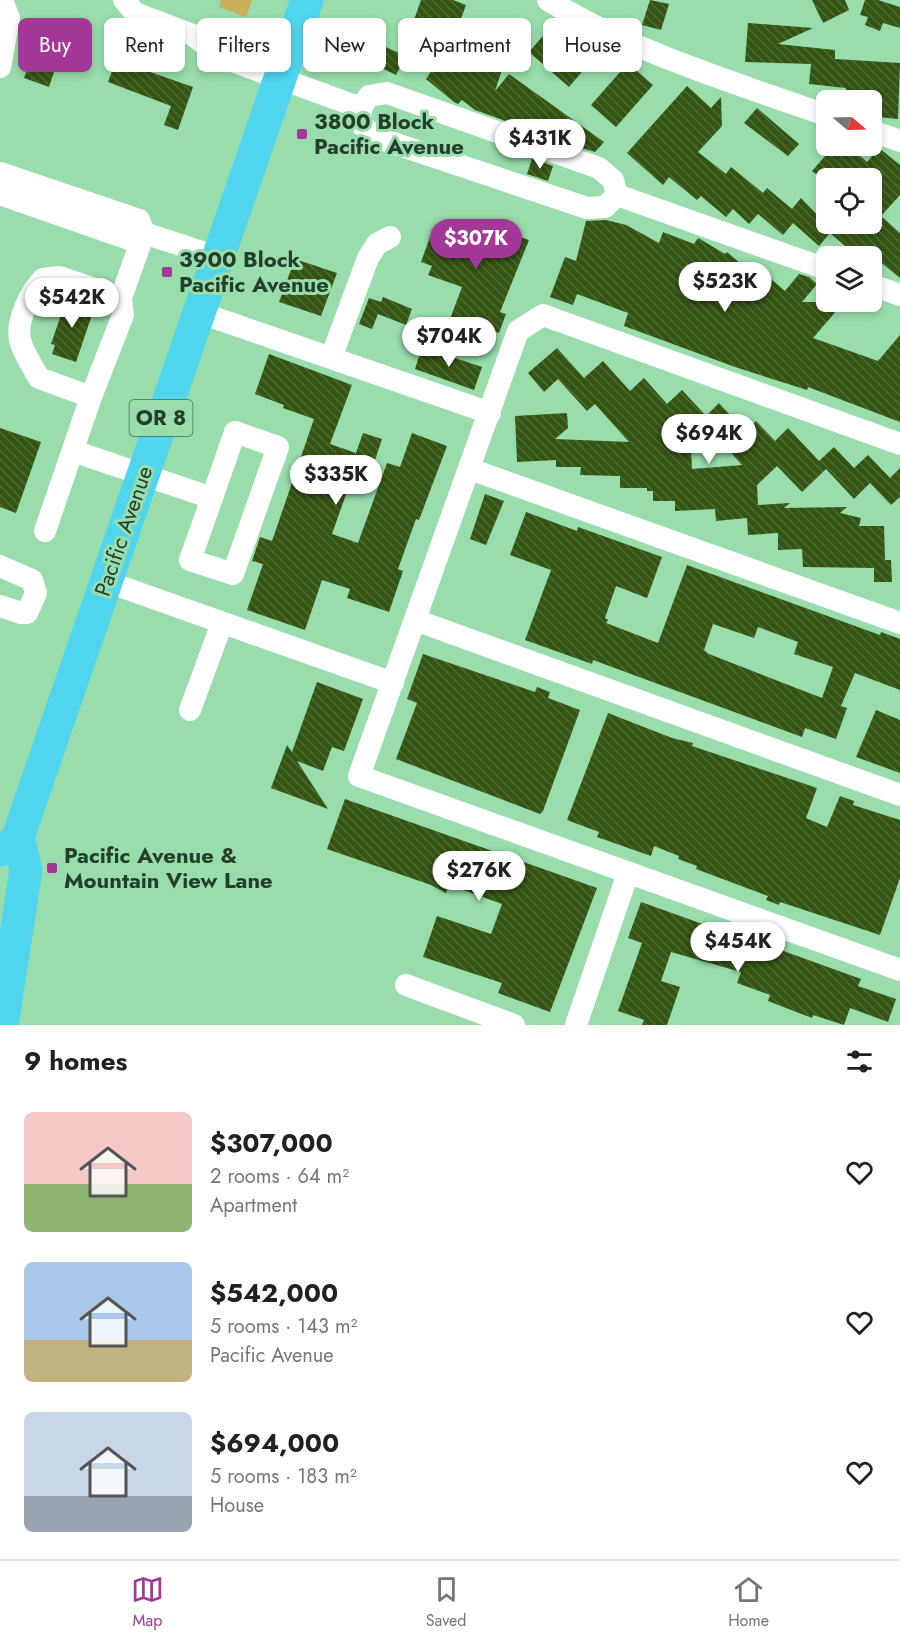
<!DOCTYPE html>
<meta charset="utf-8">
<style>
:root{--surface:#fff;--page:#f6f6f6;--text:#202124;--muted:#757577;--line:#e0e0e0;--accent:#a43898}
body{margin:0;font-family:Jost,sans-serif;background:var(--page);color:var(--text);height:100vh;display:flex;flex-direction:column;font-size:22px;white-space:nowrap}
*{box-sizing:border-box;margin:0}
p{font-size:20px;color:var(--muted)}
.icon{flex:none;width:33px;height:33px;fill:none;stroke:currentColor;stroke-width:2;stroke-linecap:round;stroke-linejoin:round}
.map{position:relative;height:1025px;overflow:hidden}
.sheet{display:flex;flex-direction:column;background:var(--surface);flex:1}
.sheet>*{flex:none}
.hud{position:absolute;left:18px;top:18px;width:864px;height:54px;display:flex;gap:12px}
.needle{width:39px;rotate:109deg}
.tools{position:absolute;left:816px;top:90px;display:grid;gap:12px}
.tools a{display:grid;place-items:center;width:66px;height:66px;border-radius:9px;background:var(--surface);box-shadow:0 3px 9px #0003;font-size:30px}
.price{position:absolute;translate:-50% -51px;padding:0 14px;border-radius:21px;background:#fff;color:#222;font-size:20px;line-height:39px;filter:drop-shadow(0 2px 3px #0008)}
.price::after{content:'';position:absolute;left:50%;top:36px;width:18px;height:14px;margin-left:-9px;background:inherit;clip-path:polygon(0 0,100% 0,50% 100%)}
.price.active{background:var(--accent);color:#fff}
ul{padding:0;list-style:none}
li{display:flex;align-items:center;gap:18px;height:150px;padding:0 24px}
li span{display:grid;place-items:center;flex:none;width:168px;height:120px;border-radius:9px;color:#555}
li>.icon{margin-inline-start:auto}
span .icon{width:72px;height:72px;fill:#fffc;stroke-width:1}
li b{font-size:26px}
h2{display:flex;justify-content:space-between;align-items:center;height:72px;padding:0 24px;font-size:26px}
.tag{padding:0 21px;border-radius:9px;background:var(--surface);box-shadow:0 3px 9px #0003;font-size:21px;line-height:54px}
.tag.active{background:var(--accent);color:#fff}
.tabs{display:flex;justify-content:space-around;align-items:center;height:84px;border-top:2px solid var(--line);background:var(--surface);font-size:16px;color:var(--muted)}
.tabs a{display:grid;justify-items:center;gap:3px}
.tabs .active{color:var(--accent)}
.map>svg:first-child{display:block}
.grass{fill:#c9af59}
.building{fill:url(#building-back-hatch);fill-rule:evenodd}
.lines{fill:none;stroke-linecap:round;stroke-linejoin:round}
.minor{stroke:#fff;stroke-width:22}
.highway{stroke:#4fd5ee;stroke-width:33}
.poi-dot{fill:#a43898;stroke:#98ddab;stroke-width:2}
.labels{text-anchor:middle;stroke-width:6;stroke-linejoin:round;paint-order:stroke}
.shield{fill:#98ddab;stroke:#466e51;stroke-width:1.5}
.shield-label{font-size:21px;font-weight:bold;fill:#233f2b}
.poi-label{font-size:22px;font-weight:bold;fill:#233f2b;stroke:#98ddab;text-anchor:start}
.street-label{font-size:22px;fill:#233f2b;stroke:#98ddab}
</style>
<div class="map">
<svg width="900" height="1025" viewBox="0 0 900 1025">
<defs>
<pattern id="building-back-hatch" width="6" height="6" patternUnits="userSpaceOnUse" patternTransform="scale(1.5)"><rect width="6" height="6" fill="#345413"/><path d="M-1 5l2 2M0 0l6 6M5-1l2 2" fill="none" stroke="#4f6b35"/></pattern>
</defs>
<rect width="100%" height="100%" fill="#98ddab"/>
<!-- grass -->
<path class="grass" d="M221 0H252L246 17 219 7Z"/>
<!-- building -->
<path class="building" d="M421 0H453L466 5 454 38 467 52 503 67 495 91 509 74 604 142 595 152 582 148 569 136 565 142 475 110 462 100 458 104 454 102 426 79 443 54 414 20Z
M650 0 669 4 661 30 642 25Z
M812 0H845L849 10 823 23Z
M865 0H878L900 7V28L883 23 880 31 865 25 868 17 860 15Z
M748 23 813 28 778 44 835 50V59L900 63 898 119 878 117 877 97 845 94 846 88 809 84 811 64 745 62Z
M44 25 67 33 49 87 24 78Z
M548 30 569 48 573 44 592 60 569 87 529 52Z
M360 35 405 56 396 75 351 53Z
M116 60 193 87 178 130 164 125 171 106 108 82Z
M628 63 653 85 616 127 591 105Z
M687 86 711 108 721 97 722 126 698 152 726 174 731 167 763 193 767 188 792 209 801 198 826 224H872V178H821L812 171 834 146H848L867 162 879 148 900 165V195L881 216 900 233V278L873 256H857L830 233 819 246 793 223 783 235 758 214 749 224 733 209 726 217 701 196 697 200 669 177 663 185 627 153Z
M757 108 799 144 788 156 744 123Z
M532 159 553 166 548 181 527 174Z
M606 220 626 225 659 243 663 232 694 244 698 238 700 239 725 254 727 252 748 270 753 264 785 291 799 274 809 277 817 284 802 302H844L813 338 878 361 900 335V422L808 387 807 390 735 367 624 326 628 313 577 294 573 305 550 297 565 257 576 261 586 221Z
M446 222 487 236 490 227 529 240 500 312 506 314 499 333 465 320 464 324 450 319 462 287 428 275 432 266 421 262 433 229 442 233Z
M295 259 337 273 321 316 279 302Z
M67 297 95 306 76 362 52 354 55 345 51 344Z
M383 297 412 309 406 325 378 314 372 329 359 324 369 298 381 302Z
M422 347 482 367 474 390 415 369Z
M557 348 584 378 603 361 630 391 644 378 667 404 682 390 706 416 719 403 745 431 756 421 775 441 788 428 819 461 834 447 854 468 868 455 890 478 900 468V497L891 505 870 483 854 499 826 469 802 492 777 466 757 485 758 505 790 503 784 508 847 507 840 513 861 518 859 526H884L885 560H891L892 582H874V568L803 567 802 549 778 550V533L748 535 747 518 716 521 715 509 675 511V501H653V491H647V488H620V476L580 475 581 467H556V460L517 462 515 416 567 413 568 428 555 439 629 442 595 404 587 411 558 379 544 392 528 373ZM709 433 714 434 742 465 692 469 691 449Z
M269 354 352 385 330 444 356 453 363 433 382 439 372 469 357 463 332 534 358 543 387 463 400 467 412 433 447 446 419 520 416 519 398 569 403 571 389 612 347 598 350 589 322 580 305 630 247 610 263 564 252 561 260 537 272 541 314 419 283 408 284 405 255 394Z
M0 428 41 442 16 513 0 507Z
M485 494 504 501 486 545 470 539Z
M526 512 577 531 578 527 662 557 647 598 616 586 605 618 608 620 606 623 658 643 687 565 880 635 881 632 900 639V690L855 673 841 706 847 708 836 739 805 728 802 737 593 660 592 664 525 640 551 570 510 555ZM713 624 754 638 758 627 798 642 794 654 833 667 822 698 709 654 704 650Z
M423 654 535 692 537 687 550 692 548 698 580 710 543 811 540 814 396 759 417 703 407 699Z
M317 682 363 699 344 751 332 747 323 771 297 761 328 809 271 788 287 745 292 752Z
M876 710 900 720V773L856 757Z
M608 713 672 738 693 743 692 746 817 788 806 818 827 827 840 796 854 801 853 805 900 820V878L880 935 780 902 779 905 766 900 768 896 696 869 697 866 678 859 679 856 654 846 651 856 597 837 599 832 567 820Z
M345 799 597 888 550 1012 498 993 502 983 423 957 437 916 491 934 502 904 449 885 446 893 431 885 327 849Z
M641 902 725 932 723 938 750 948 753 940 861 979 858 986 896 999 888 1022 850 1008 844 1025 813 1015 812 1018 768 1001 770 995 737 983 741 972 671 952 661 981 680 987 667 1025H642L644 1020 618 1011 642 943 628 938Z"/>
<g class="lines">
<!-- minor -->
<path class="minor" d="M124 0 135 13 193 35 221 57 361 108
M548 0C633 52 732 82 826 115
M0 67 9 18 2 0
M387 93 599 168 613 180 617 195 605 207 587 208 375 137 361 124V108L369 96Z
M872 131 900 141
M0 173 139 220 144 233 121 298 123 315 91 397 39 378C33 367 23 353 20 340 16 320 30 293 43 279L59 277 121 298
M0 194 132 240 144 233
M617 195 826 269
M144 233 217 257
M872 285 900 295
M198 312 490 413
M331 358 368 258 377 244 390 237
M900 444 543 315 518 331 359 776 900 970
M73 451 212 498 190 560 233 574 278 447 235 432 212 498
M470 469 900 623
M45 531 91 397
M0 566 32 580 36 593 27 613H21L0 606
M105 581 393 683
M415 620 900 795
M190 710 222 623
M406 985 514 1025
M576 1025 628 873"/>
<!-- highway -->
<path class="highway" d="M0 850 13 844 18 837 307 0
M2 1025 26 870 18 837"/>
</g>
<!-- markers -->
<g class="poi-dot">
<rect x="296" y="128" width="12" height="12" rx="3"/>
<rect x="161" y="266" width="12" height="12" rx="3"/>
<rect x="46" y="862" width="12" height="12" rx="3"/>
</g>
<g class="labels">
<!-- shield labels -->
<rect class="shield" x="129.5" y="400" width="63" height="36" rx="4.5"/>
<g class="shield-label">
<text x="161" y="425">OR 8</text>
</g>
<!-- poi labels -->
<g class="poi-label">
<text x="314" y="129">3800 Block<tspan x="314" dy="25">Pacific Avenue</tspan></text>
<text x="179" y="267">3900 Block<tspan x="179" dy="25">Pacific Avenue</tspan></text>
<text x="64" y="863">Pacific Avenue &amp;<tspan x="64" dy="25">Mountain View Lane</tspan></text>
</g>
<!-- street labels -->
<g class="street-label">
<text transform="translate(123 531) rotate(-71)" y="8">Pacific Avenue</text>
</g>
</g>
</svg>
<div class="tools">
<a><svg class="needle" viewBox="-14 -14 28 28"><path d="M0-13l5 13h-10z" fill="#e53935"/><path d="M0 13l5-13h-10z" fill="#757577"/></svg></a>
<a><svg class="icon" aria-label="locate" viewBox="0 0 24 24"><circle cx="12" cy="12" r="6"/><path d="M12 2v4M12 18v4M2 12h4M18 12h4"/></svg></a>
<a><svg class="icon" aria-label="layers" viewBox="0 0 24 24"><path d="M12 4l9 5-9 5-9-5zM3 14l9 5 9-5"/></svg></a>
</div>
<b class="price" style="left:540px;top:170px">$431K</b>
<b class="price active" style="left:476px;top:270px">$307K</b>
<b class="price" style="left:725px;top:313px">$523K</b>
<b class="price" style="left:72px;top:329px">$542K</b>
<b class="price" style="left:449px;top:368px">$704K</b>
<b class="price" style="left:709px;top:465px">$694K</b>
<b class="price" style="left:336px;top:506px">$335K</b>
<b class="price" style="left:479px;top:902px">$276K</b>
<b class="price" style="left:738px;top:973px">$454K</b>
<div class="hud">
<a class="tag active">Buy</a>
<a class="tag">Rent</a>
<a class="tag">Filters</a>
<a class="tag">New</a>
<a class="tag">Apartment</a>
<a class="tag">House</a>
</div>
</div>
<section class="sheet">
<h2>9 homes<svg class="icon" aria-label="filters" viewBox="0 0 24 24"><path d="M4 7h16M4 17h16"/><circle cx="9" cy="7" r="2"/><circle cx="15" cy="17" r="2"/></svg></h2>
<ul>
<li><span style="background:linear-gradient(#f6c9c9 60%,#8fb573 0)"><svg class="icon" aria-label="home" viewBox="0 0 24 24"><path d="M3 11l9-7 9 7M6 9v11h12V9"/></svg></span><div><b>$307,000</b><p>2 rooms · 64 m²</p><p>Apartment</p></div><svg class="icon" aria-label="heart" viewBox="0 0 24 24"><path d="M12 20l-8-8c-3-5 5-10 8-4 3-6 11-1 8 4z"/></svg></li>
<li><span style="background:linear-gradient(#a9c7e8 65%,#c2b280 0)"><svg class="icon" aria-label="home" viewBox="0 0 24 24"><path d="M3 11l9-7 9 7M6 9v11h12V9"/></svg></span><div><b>$542,000</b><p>5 rooms · 143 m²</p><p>Pacific Avenue</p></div><svg class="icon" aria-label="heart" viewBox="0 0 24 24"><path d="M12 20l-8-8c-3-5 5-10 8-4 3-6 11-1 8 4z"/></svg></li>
<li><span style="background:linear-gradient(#c9d6e8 70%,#9aa5b1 0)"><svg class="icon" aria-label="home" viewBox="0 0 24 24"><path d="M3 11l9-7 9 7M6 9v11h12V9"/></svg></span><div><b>$694,000</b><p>5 rooms · 183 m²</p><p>House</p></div><svg class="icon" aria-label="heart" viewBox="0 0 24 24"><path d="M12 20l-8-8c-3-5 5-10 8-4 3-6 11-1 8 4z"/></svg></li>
</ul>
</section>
<nav class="tabs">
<a class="active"><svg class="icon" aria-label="map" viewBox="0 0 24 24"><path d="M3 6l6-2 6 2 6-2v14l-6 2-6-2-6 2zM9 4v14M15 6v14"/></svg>Map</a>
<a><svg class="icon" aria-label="saved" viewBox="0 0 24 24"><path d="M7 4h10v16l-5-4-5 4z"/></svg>Saved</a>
<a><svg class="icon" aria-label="home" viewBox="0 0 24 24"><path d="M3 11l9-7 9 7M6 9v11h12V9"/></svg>Home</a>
</nav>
